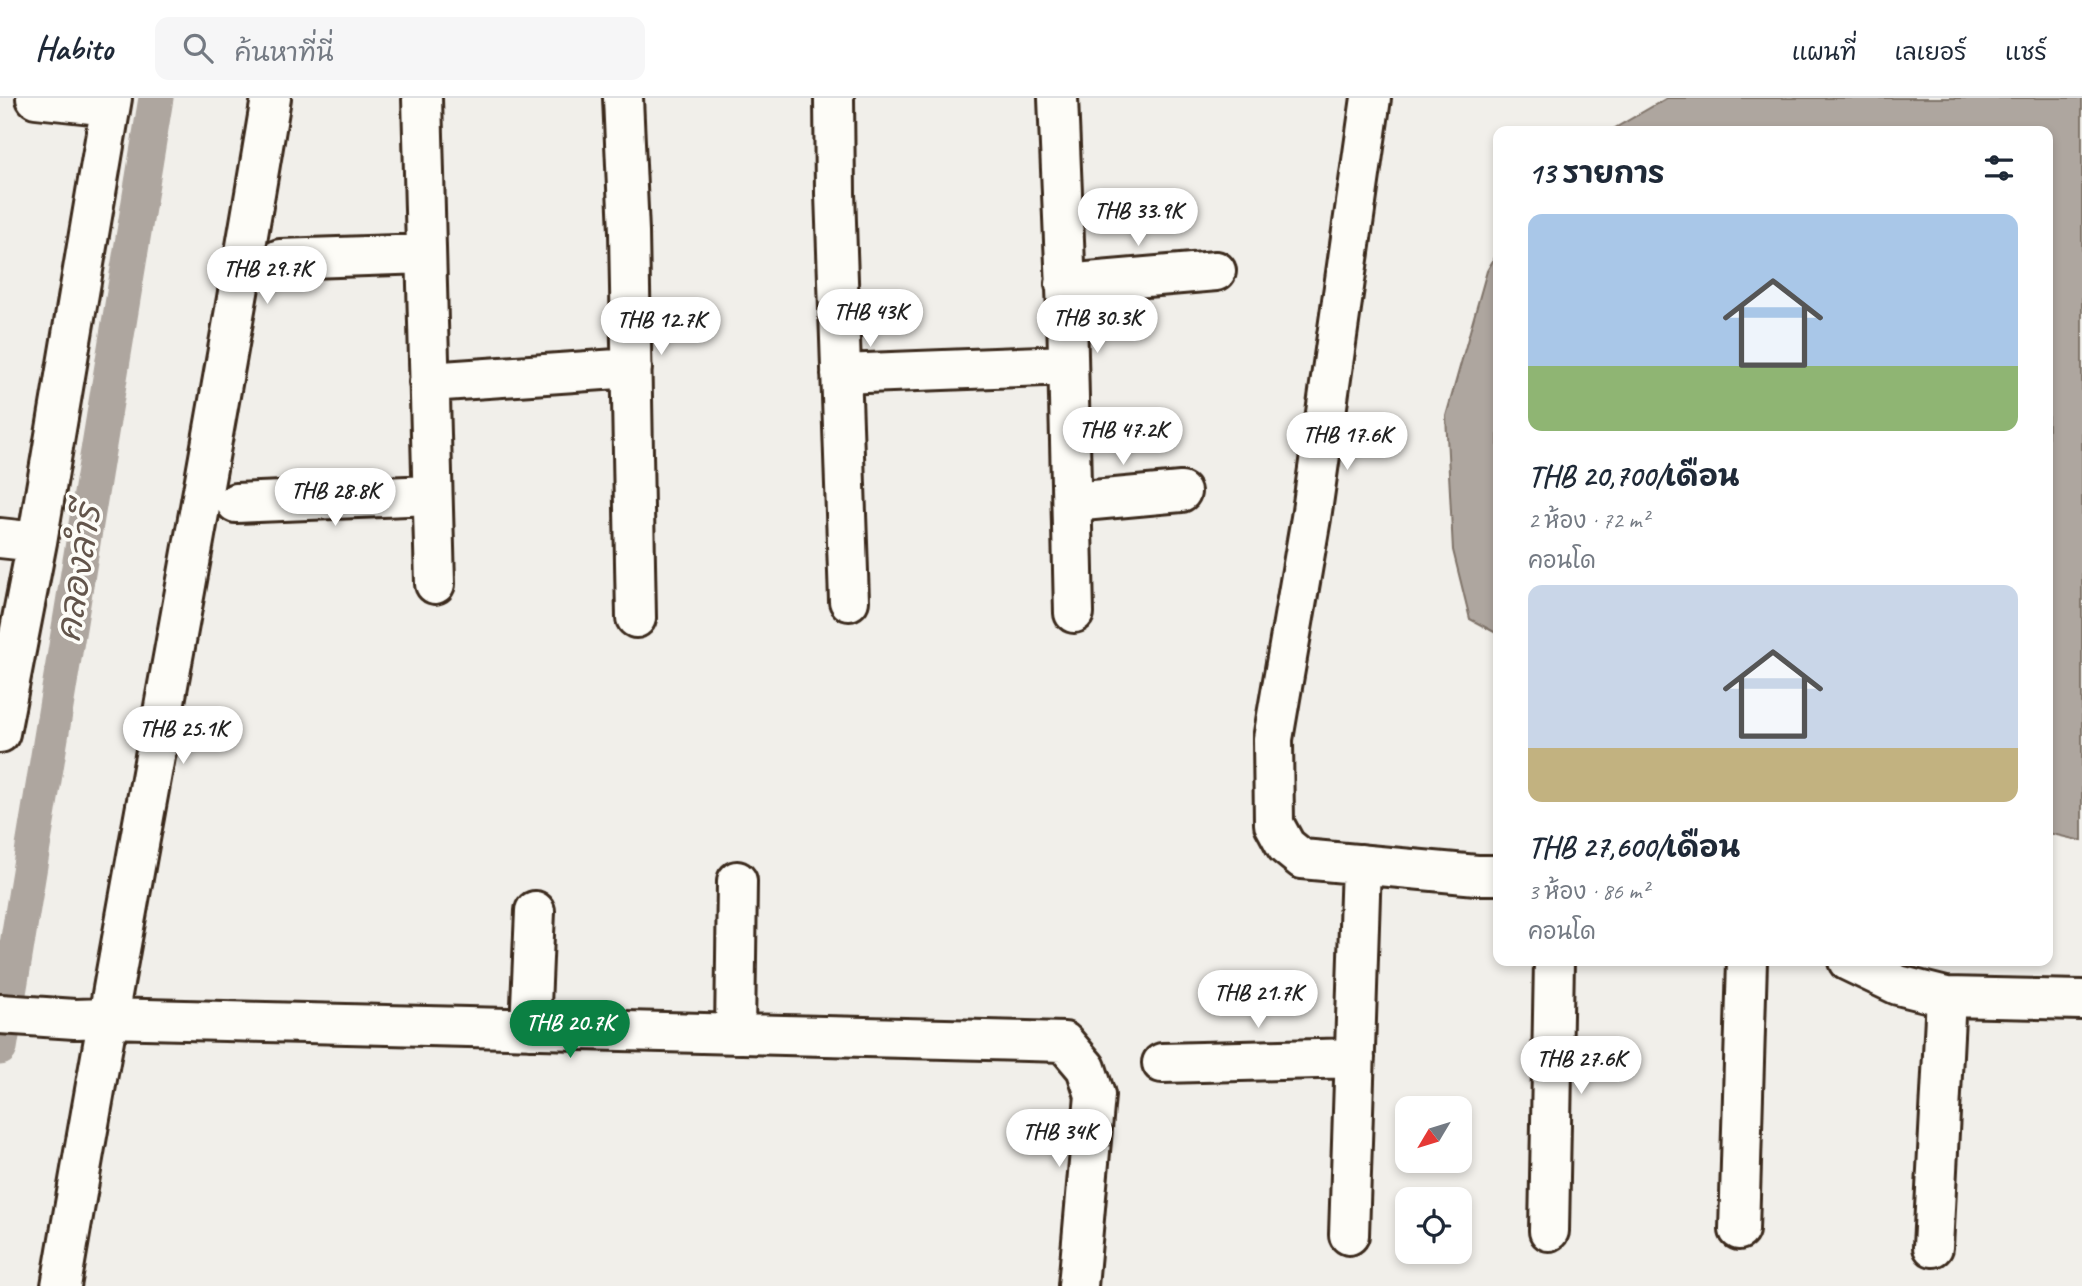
<!DOCTYPE html>
<html lang="th">
<meta charset="utf-8">
<style>
:root{--surface:#fff;--page:#f6f6f7;--text:#1f2937;--muted:#747a83;--line:#e0e1e3;--accent:#0b8043}
body{margin:0;font-family:Caveat,"Playpen Sans Thai",sans-serif;background:var(--page);color:var(--text);height:100vh;display:flex;flex-direction:column;font-size:26px;white-space:nowrap}
*{box-sizing:border-box;margin:0}
p{font-size:23px;color:var(--muted)}
.icon{flex:none;width:38px;height:38px;fill:none;stroke:currentColor;stroke-width:2;stroke-linecap:round;stroke-linejoin:round}
.map{position:relative;flex:1;overflow:hidden}
.side{position:absolute;left:1493px;top:28px;width:560px;height:840px;display:flex;flex-direction:column;background:var(--surface);border-radius:14px;box-shadow:0 4px 10px #0003}
.side>*{flex:none}
.needle{width:46px;rotate:232deg}
.controls{position:absolute;left:1395px;top:998px;display:grid;gap:14px}
.controls a{display:grid;place-items:center;width:77px;height:77px;border-radius:14px;background:var(--surface);box-shadow:0 4px 10px #0003;font-size:35px}
.price{position:absolute;translate:-50% -60px;padding:0 16px;border-radius:24px;background:#fff;color:#222;font-size:23px;line-height:46px;filter:drop-shadow(0 2px 4px #0008)}
.price::after{content:'';position:absolute;left:50%;top:42px;width:21px;height:16px;margin-left:-10px;background:inherit;clip-path:polygon(0 0,100% 0,50% 100%)}
.price.selected{background:var(--accent);color:#fff}
ul{padding:0;list-style:none}
li{display:grid;align-content:center;gap:14px;height:371px;padding:0 35px}
li span{display:grid;place-items:center;height:217px;border-radius:14px;color:#555}
li>.icon{margin-inline-start:auto}
span .icon{width:126px;height:126px;fill:#fffc;stroke-width:1}
li b{font-size:30px}
h2{display:flex;justify-content:space-between;align-items:center;height:84px;padding:0 35px;font-size:30px}
header{display:flex;align-items:center;gap:42px;box-sizing:border-box;height:98px;padding:0 35px;background:var(--surface);border-bottom:2px solid var(--line)}
header strong{font-size:33px}
nav{display:flex;gap:38px;margin-inline-start:auto;font-size:24px}
.search{width:490px;height:63px;background:var(--page);display:flex;align-items:center;gap:18px;box-sizing:border-box;padding:0 24px;border-radius:14px;color:var(--muted);font-size:26px}
.map>svg:first-child{display:block}
.water{fill:#aea69f;stroke:#80746b;stroke-width:2}
.lines{fill:none;stroke-linecap:round;stroke-linejoin:round}
.canal{stroke:#aea69f;stroke-width:35}
.minor-casing{stroke:#3b2a1e;stroke-width:44}
.minor{stroke:#fdfcf7;stroke-width:38}
.labels{text-anchor:middle;stroke-width:7;stroke-linejoin:round;paint-order:stroke}
.water-label{font-size:35px;font-style:italic;fill:#63554b;stroke:#fdfcf7}
</style>
<header>
<strong>Habito</strong>
<div class="search"><svg class="icon" aria-label="search" viewBox="0 0 24 24"><circle cx="10" cy="10" r="6"/><path d="M15 15l6 6"/></svg>ค้นหาที่นี่</div>
<nav><a>แผนที่</a><a>เลเยอร์</a><a>แชร์</a></nav>
</header>
<div class="map">
<svg width="2082" height="1188" viewBox="0 0 2082 1188">
<rect width="100%" height="100%" fill="#f1efea"/>
<filter id="ink" filterUnits="userSpaceOnUse"><feTurbulence type="fractalNoise" baseFrequency=".0143" numOctaves="2"/><feDisplacementMap in="SourceGraphic" scale="14" xChannelSelector="R" yChannelSelector="G"/><feConvolveMatrix kernelMatrix="1 2 1 2 8 2 1 2 1" color-interpolation-filters="sRGB"/></filter>
<g filter="url(#ink)">
<!-- water -->
<path class="water" d="M1667 0H2082V743L2048 735V33H1610Z
M1498 154V536L1470 521 1453 452 1446 318 1487 173Z"/>
<g class="lines">
<!-- canal -->
<path class="canal" d="M0 950 156 0"/>
<!-- minor casing -->
<g class="minor-casing">
<path id="minor" d="M36 0 110 8
M422 0 435 486
M623 0 629 134 636 520
M834 0 835 95 849 503
M1058 0 1067 214 1074 515
M1371 0 1311 420 1273 641 1274 726 1286 748 1302 761 1477 777H1498
M280 161 425 156
M1065 186 1216 173
M841 276 1068 267
M429 284 632 270
M1072 404 1181 394
M236 405 432 397
M0 440 37 444
M0 635 37 444 112 0
M1848 863 1898 887 1946 899 2082 902
M0 916 75 921 106 920 1064 944 1086 970 1095 997 1078 1188
M530 931 535 813
M735 936 737 783
M1162 965 1355 960
M1739 1132 1747 863
M1549 1133 1554 863
M1349 1137 1361 766
M1933 1149 1946 899
M61 1188C128 791 206 397 271 0"/>
</g>
<!-- minor -->
<use href="#minor" class="minor"/>
</g>
</g>
<g class="labels">
<!-- water labels -->
<g class="water-label">
<text transform="translate(78 475) rotate(-81)" y="12">คลองลำรี</text>
</g>
</g>
</svg>
<div class="controls">
<a><svg class="needle" viewBox="-14 -14 28 28"><path d="M0-13l5 13h-10z" fill="#e53935"/><path d="M0 13l5-13h-10z" fill="#747a83"/></svg></a>
<a><svg class="icon" aria-label="locate" viewBox="0 0 24 24"><circle cx="12" cy="12" r="6"/><path d="M12 2v4M12 18v4M2 12h4M18 12h4"/></svg></a>
</div>
<b class="price" style="left:1138px;top:150px">THB 33.9K</b>
<b class="price" style="left:267px;top:208px">THB 29.7K</b>
<b class="price" style="left:870px;top:251px">THB 43K</b>
<b class="price" style="left:1097px;top:257px">THB 30.3K</b>
<b class="price" style="left:661px;top:259px">THB 12.7K</b>
<b class="price" style="left:1123px;top:369px">THB 47.2K</b>
<b class="price" style="left:1347px;top:374px">THB 17.6K</b>
<b class="price" style="left:335px;top:430px">THB 28.8K</b>
<b class="price" style="left:183px;top:668px">THB 25.1K</b>
<b class="price" style="left:1258px;top:932px">THB 21.7K</b>
<b class="price selected" style="left:570px;top:962px">THB 20.7K</b>
<b class="price" style="left:1581px;top:998px">THB 27.6K</b>
<b class="price" style="left:1059px;top:1071px">THB 34K</b>
<section class="side">
<h2>13 รายการ<svg class="icon" aria-label="filters" viewBox="0 0 24 24"><path d="M4 7h16M4 17h16"/><circle cx="9" cy="7" r="2"/><circle cx="15" cy="17" r="2"/></svg></h2>
<ul>
<li><span style="background:linear-gradient(#a9c7e8 70%,#8fb573 0)"><svg class="icon" aria-label="home" viewBox="0 0 24 24"><path d="M3 11l9-7 9 7M6 9v11h12V9"/></svg></span><div><b>THB 20,700/เดือน</b><p>2 ห้อง · 72 m²</p><p>คอนโด</p></div></li>
<li><span style="background:linear-gradient(#c9d6e8 75%,#c2b280 0)"><svg class="icon" aria-label="home" viewBox="0 0 24 24"><path d="M3 11l9-7 9 7M6 9v11h12V9"/></svg></span><div><b>THB 27,600/เดือน</b><p>3 ห้อง · 86 m²</p><p>คอนโด</p></div></li>
</ul>
</section>
</div>
